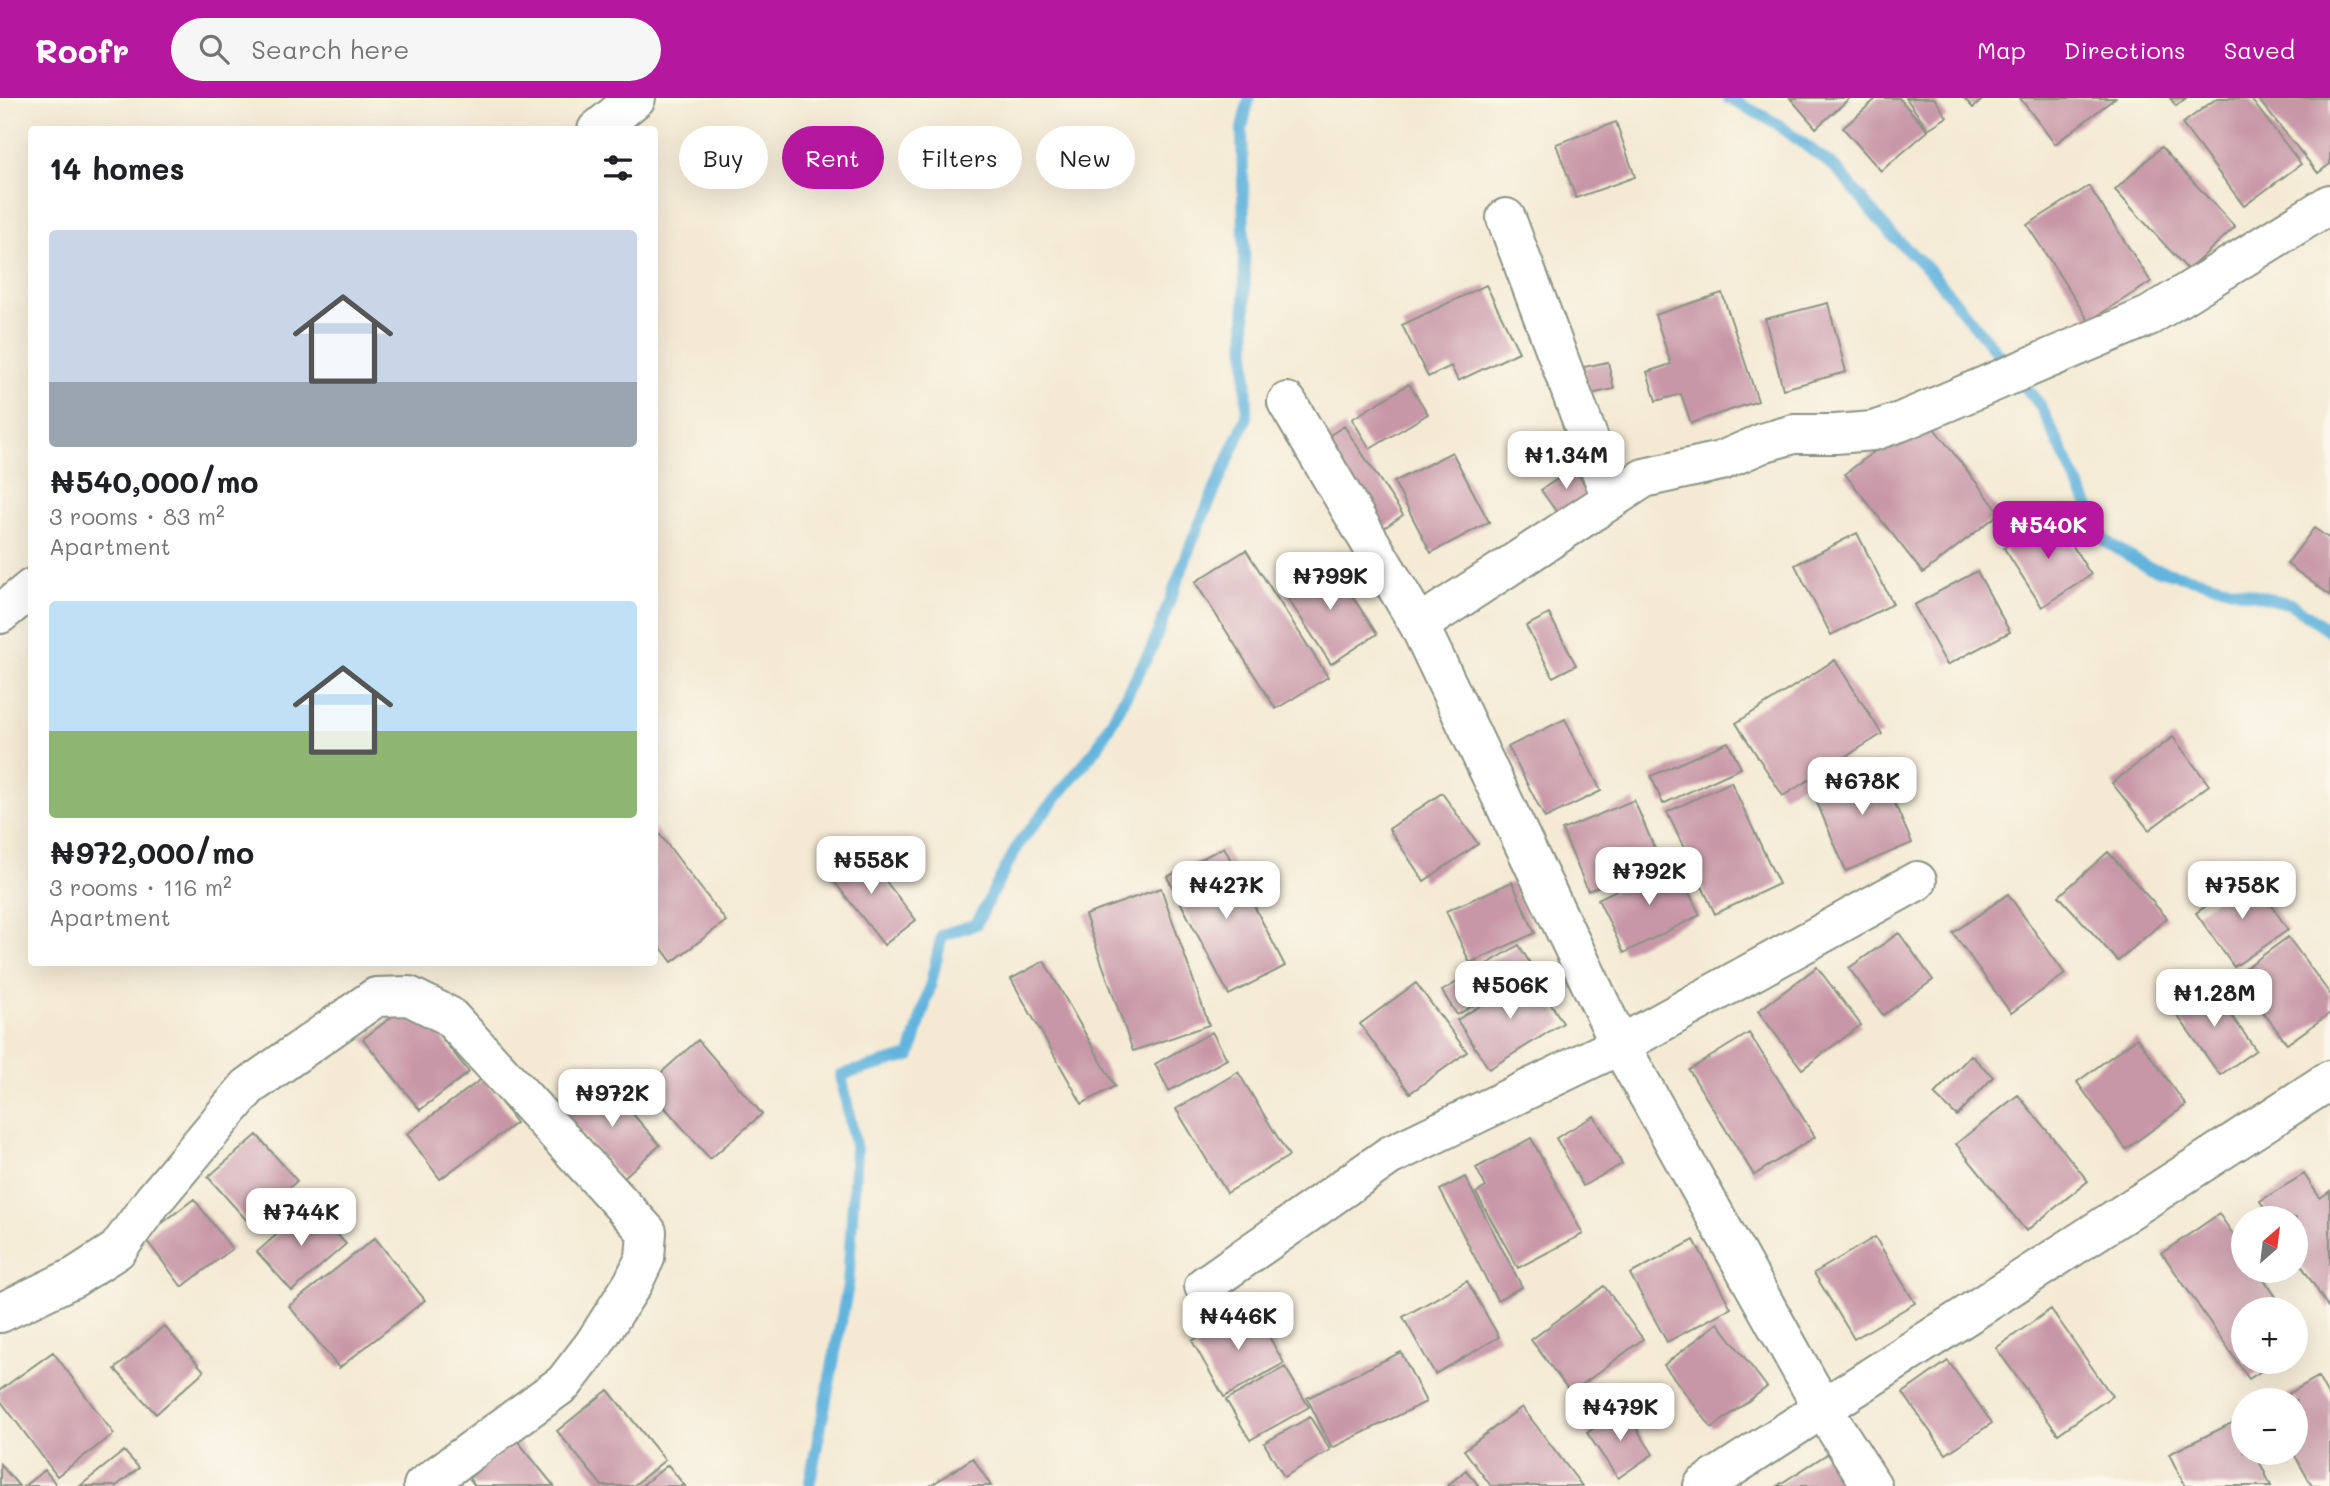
<!DOCTYPE html>
<meta charset="utf-8">
<style>
:root{--surface:#fff;--page:#f6f6f6;--text:#202124;--muted:#757577;--accent:#b5179e}
body{margin:0;font-family:Mali,sans-serif;background:var(--page);color:var(--text);height:100vh;display:flex;flex-direction:column;font-size:26px;white-space:nowrap}
*{box-sizing:border-box;margin:0}
p{font-size:23px;color:var(--muted)}
.icon{flex:none;width:38px;height:38px;fill:none;stroke:currentColor;stroke-width:2;stroke-linecap:round;stroke-linejoin:round}
.map{position:relative;flex:1;overflow:hidden}
.side{position:absolute;left:28px;top:28px;width:630px;height:840px;display:flex;flex-direction:column;background:var(--surface);border-radius:7px;box-shadow:0 7px 28px #0002}
.side>*{flex:none}
.banner{position:absolute;left:679px;top:28px;width:665px;height:63px;display:flex;gap:14px}
.needle{width:46px;rotate:28deg}
.tools{position:absolute;left:2231px;top:1108px;display:grid;gap:14px}
.tools a{display:grid;place-items:center;width:77px;height:77px;border-radius:50%;background:var(--surface);box-shadow:0 7px 28px #0002;font-size:35px}
.price{position:absolute;translate:-50% -60px;padding:0 16px;border-radius:14px;background:#fff;color:#222;font-size:23px;line-height:46px;filter:drop-shadow(0 2px 4px #0008)}
.price::after{content:'';position:absolute;left:50%;top:42px;width:21px;height:16px;margin-left:-10px;background:inherit;clip-path:polygon(0 0,100% 0,50% 100%)}
.price.on{background:var(--accent);color:#fff}
ul{padding:0;list-style:none}
li{display:grid;align-content:center;gap:14px;height:371px;padding:0 21px}
li span{display:grid;place-items:center;height:217px;border-radius:7px;color:#555}
li>.icon{margin-inline-start:auto}
span .icon{width:126px;height:126px;fill:#fffc;stroke-width:1}
li b{font-size:30px}
h2{display:flex;justify-content:space-between;align-items:center;height:84px;padding:0 21px;font-size:30px}
.chip{padding:0 24px;border-radius:32px;background:var(--surface);box-shadow:0 7px 28px #0002;font-size:24px;line-height:63px}
.chip.on{background:var(--accent);color:#fff}
header{display:flex;align-items:center;gap:42px;box-sizing:border-box;height:98px;padding:0 35px;background:var(--accent);color:#fff}
header strong{font-size:33px}
nav{display:flex;gap:38px;margin-inline-start:auto;font-size:24px}
.search{width:490px;height:63px;background:var(--page);display:flex;align-items:center;gap:18px;box-sizing:border-box;padding:0 24px;border-radius:38px;color:var(--muted);font-size:26px}
.map>svg:first-child{display:block}
.lines{fill:none;stroke-linecap:round;stroke-linejoin:round}
.stream{stroke:#62b4dd;stroke-width:12}
.building{fill:#c897a7}
.minor-casing{stroke:#8a9484;stroke-width:42}
.minor{stroke:#fff;stroke-width:38}
</style>
<header>
<strong>Roofr</strong>
<div class="search"><svg class="icon" aria-label="search" viewBox="0 0 24 24"><circle cx="10" cy="10" r="6"/><path d="M15 15l6 6"/></svg>Search here</div>
<nav><a>Map</a><a>Directions</a><a>Saved</a></nav>
</header>
<div class="map">
<svg width="2330" height="1388" viewBox="0 0 2330 1388">
<rect width="100%" height="100%" fill="#fbf7ec"/>
<filter id="ink" filterUnits="userSpaceOnUse"><feTurbulence type="fractalNoise" baseFrequency=".0143" numOctaves="2"/><feDisplacementMap in="SourceGraphic" scale="14" xChannelSelector="R" yChannelSelector="G"/><feConvolveMatrix kernelMatrix="1 2 1 2 8 2 1 2 1" color-interpolation-filters="sRGB"/></filter>
<filter id="wash" filterUnits="userSpaceOnUse"><feTurbulence type="fractalNoise" baseFrequency=".00686" numOctaves="4" result="noise"/><feDisplacementMap in="SourceGraphic" scale="28" xChannelSelector="R" yChannelSelector="G"/><feGaussianBlur stdDeviation="1.57" result="paint"/><feColorMatrix in="noise" values="0 0 0 0 0 0 0 0 0 0 0 0 0 0 0 0 0 1.4 0 .05"/><feComposite in="paint" operator="in"/></filter>
<g filter="url(#wash)">
<rect width="100%" height="100%" fill="#f4ead4"/>
<g class="lines">
<!-- stream -->
<path class="stream" d="M1728 0 1776 25 1837 71 1889 134 1931 174 2040 307 2105 443 2147 469 2291 506 2330 533
M809 1388 848 1188 856 1052 841 977 910 958 930 889 942 837 976 826 1019 745 1097 650 1152 550 1193 441 1247 319 1242 30 1249 0"/>
</g>
<g id="blocks">
<!-- building -->
<path class="building" d="M1790 0H1850L1816 30Z
M1877 0H1899L1928 33 1881 73 1843 30Z
M1906 0H1934L1947 19 1928 31Z
M1964 0H1984L1973 10Z
M2020 0H2115L2055 46Z
M2170 0H2186L2176 8Z
M2217 0H2250L2301 66 2244 108 2182 26Z
M2257 0H2330V66L2318 75Z
M1616 24 1635 79 1576 100 1556 46Z
M2161 49 2235 129 2188 172 2115 92Z
M2089 88 2151 184 2089 223 2027 127Z
M1486 187 1519 254 1458 283 1451 268 1428 279 1402 227Z
M1722 195 1758 303 1691 325 1681 296 1656 303 1647 274 1671 266 1655 217Z
M1828 205 1846 274 1783 291 1765 221Z
M1608 264 1614 291 1590 296 1584 269Z
M1409 286 1428 316 1370 351 1352 321Z
M1923 316 2000 415 1923 475 1845 376Z
M1344 328 1403 417 1375 436 1316 346Z
M1452 354 1489 424 1431 455 1394 384Z
M1574 370 1590 395 1558 416 1541 392Z
M2054 418 2091 477 2042 509 2004 450Z
M2314 430 2330 441V497L2287 466Z
M1857 435 1893 506 1831 537 1795 467Z
M1246 452 1328 579 1276 611 1195 484Z
M1329 463 1377 536 1331 566 1283 493Z
M1977 473 2010 534 1947 567 1914 507Z
M1549 516 1576 567 1553 579 1526 528Z
M1835 562 1882 636 1783 698 1736 625Z
M1565 621 1601 693 1545 720 1508 649Z
M2173 639 2209 687 2149 732 2112 685Z
M1728 644 1741 670 1663 706 1651 678Z
M1877 665 1912 745 1846 773 1812 693Z
M1731 684 1779 786 1715 816 1667 714Z
M1442 695 1478 746 1424 783 1389 731Z
M1634 702 1660 763 1588 793 1562 732Z
M654 729 726 823 672 864 654 840Z
M859 749 916 822 884 847 826 773Z
M1224 749 1285 868 1229 897 1167 779Z
M2108 754 2167 820 2118 863 2059 798Z
M1674 764 1700 817 1624 855 1598 801Z
M2251 777 2288 832 2234 869 2196 815Z
M1512 784 1535 835 1470 865 1446 813Z
M1161 790 1209 927 1133 953 1085 817Z
M2008 796 2065 876 2011 915 1953 835Z
M1899 835 1933 882 1883 917 1849 870Z
M2288 839 2330 896V915L2287 946 2236 877Z
M1519 847 1534 872 1457 917 1442 893Z
M1044 863 1115 988 1082 1006 1011 881Z
M1817 869 1861 927 1802 971 1758 913Z
M1532 876 1563 925 1489 971 1457 922Z
M1416 885 1467 954 1410 995 1360 926Z
M2208 885 2256 952 2220 977 2172 910Z
M412 903 469 974 420 1012 363 941Z
M1212 934 1227 961 1169 993 1155 966Z
M1749 935 1815 1039 1754 1077 1689 972Z
M2137 940 2186 1007 2126 1051 2077 984Z
M698 942 762 1016 710 1061 646 988Z
M1971 957 1993 979 1957 1018 1934 996Z
M1238 974 1289 1058 1227 1095 1176 1011Z
M483 980 516 1025 440 1081 407 1036Z
M601 980 660 1047 622 1081 563 1014Z
M2018 997 2088 1083 2026 1133 1956 1046Z
M1594 1018 1622 1066 1583 1088 1556 1040Z
M257 1037 297 1083 249 1125 208 1079Z
M1531 1040 1583 1136 1518 1170 1476 1095 1486 1089 1476 1070Z
M2304 1076 2320 1100 2330 1093V1212L2296 1159V1120H2271L2260 1103Z
M1465 1079 1522 1189 1497 1202 1440 1092Z
M194 1101 232 1151 182 1189 144 1139Z
M310 1107 346 1146 292 1193 257 1154Z
M2219 1116 2244 1152V1172H2258L2284 1211H2244V1264H2275L2249 1281 2162 1155Z
M1875 1139 1915 1205 1854 1241 1814 1175Z
M375 1140 425 1202 339 1270 289 1208Z
M1694 1142 1731 1210 1667 1244 1630 1176Z
M1467 1183 1499 1239 1435 1276 1403 1219Z
M1604 1188 1643 1241 1571 1295 1531 1242Z
M1252 1209 1284 1265 1224 1299 1192 1243Z
M2051 1211 2112 1298 2058 1336 1996 1250Z
M1718 1225 1767 1289 1712 1330 1664 1267Z
M164 1228 204 1273 156 1316 115 1271Z
M2296 1228 2306 1243 2296 1249Z
M53 1254 114 1336 57 1378 0 1302V1292Z
M1401 1254 1426 1304 1332 1350 1307 1300Z
M1948 1263 1992 1325 1946 1356 1903 1295Z
M1285 1269 1309 1309 1250 1342 1226 1302Z
M2318 1279 2330 1301V1388H2312L2293 1354H2296V1302H2278Z
M608 1292 665 1362 633 1388H602L557 1333Z
M1522 1309 1582 1388H1491L1464 1352Z
M1623 1310 1653 1356 1618 1380 1587 1335Z
M1310 1319 1330 1352 1284 1379 1264 1345Z
M2238 1322 2244 1332V1354H2255L2271 1388H2185L2169 1356Z
M516 1341 554 1388H475L469 1380Z
M124 1353 139 1370 116 1388H80Z
M1829 1355 1849 1388H1777Z
M973 1360 991 1388H930Z
M0 1366 19 1388H0Z
M668 1367 685 1388H641Z
M45 1372 57 1388H24Z
M1466 1372 1479 1388H1447Z"/>
</g>
</g>
<g filter="url(#ink)">
<use href="#blocks" fill-opacity="0" stroke="#8a9484" stroke-width="2"/>
<g class="lines">
<!-- minor casing -->
<g class="minor-casing">
<path id="minor" d="M597 32 636 0
M1506 120 1611 400
M1287 304 1419 527 1620 947 1823 1311 1872 1388
M0 516 32 490
M1419 527 1644 380 1721 363 1765 344 1794 336H1835L1873 333 1900 324 2149 218 2330 106
M1204 1188 1389 1058 1620 947 1917 783
M0 1215 75 1179 117 1152 152 1104 248 989 376 899 409 898 449 918 647 1134 645 1160 633 1185 594 1246 564 1285 423 1388
M1703 1388 2330 982"/>
</g>
<!-- minor -->
<use href="#minor" class="minor"/>
</g>
</g>
</svg>
<div class="tools">
<a><svg class="needle" viewBox="-14 -14 28 28"><path d="M0-13l5 13h-10z" fill="#e53935"/><path d="M0 13l5-13h-10z" fill="#757577"/></svg></a>
<a>+</a>
<a>−</a>
</div>
<b class="price" style="left:1566px;top:393px">₦1.34M</b>
<b class="price on" style="left:2048px;top:463px">₦540K</b>
<b class="price" style="left:1330px;top:514px">₦799K</b>
<b class="price" style="left:1862px;top:719px">₦678K</b>
<b class="price" style="left:871px;top:798px">₦558K</b>
<b class="price" style="left:1649px;top:809px">₦792K</b>
<b class="price" style="left:1226px;top:823px">₦427K</b>
<b class="price" style="left:2242px;top:823px">₦758K</b>
<b class="price" style="left:1510px;top:923px">₦506K</b>
<b class="price" style="left:2214px;top:931px">₦1.28M</b>
<b class="price" style="left:612px;top:1031px">₦972K</b>
<b class="price" style="left:301px;top:1150px">₦744K</b>
<b class="price" style="left:1238px;top:1254px">₦446K</b>
<b class="price" style="left:1620px;top:1345px">₦479K</b>
<div class="banner">
<a class="chip">Buy</a>
<a class="chip on">Rent</a>
<a class="chip">Filters</a>
<a class="chip">New</a>
</div>
<section class="side">
<h2>14 homes<svg class="icon" aria-label="filters" viewBox="0 0 24 24"><path d="M4 7h16M4 17h16"/><circle cx="9" cy="7" r="2"/><circle cx="15" cy="17" r="2"/></svg></h2>
<ul>
<li><span style="background:linear-gradient(#c9d6e8 70%,#9aa5b1 0)"><svg class="icon" aria-label="home" viewBox="0 0 24 24"><path d="M3 11l9-7 9 7M6 9v11h12V9"/></svg></span><div><b>₦540,000/mo</b><p>3 rooms · 83 m²</p><p>Apartment</p></div></li>
<li><span style="background:linear-gradient(#bfe0f5 60%,#8fb573 0)"><svg class="icon" aria-label="home" viewBox="0 0 24 24"><path d="M3 11l9-7 9 7M6 9v11h12V9"/></svg></span><div><b>₦972,000/mo</b><p>3 rooms · 116 m²</p><p>Apartment</p></div></li>
</ul>
</section>
</div>
